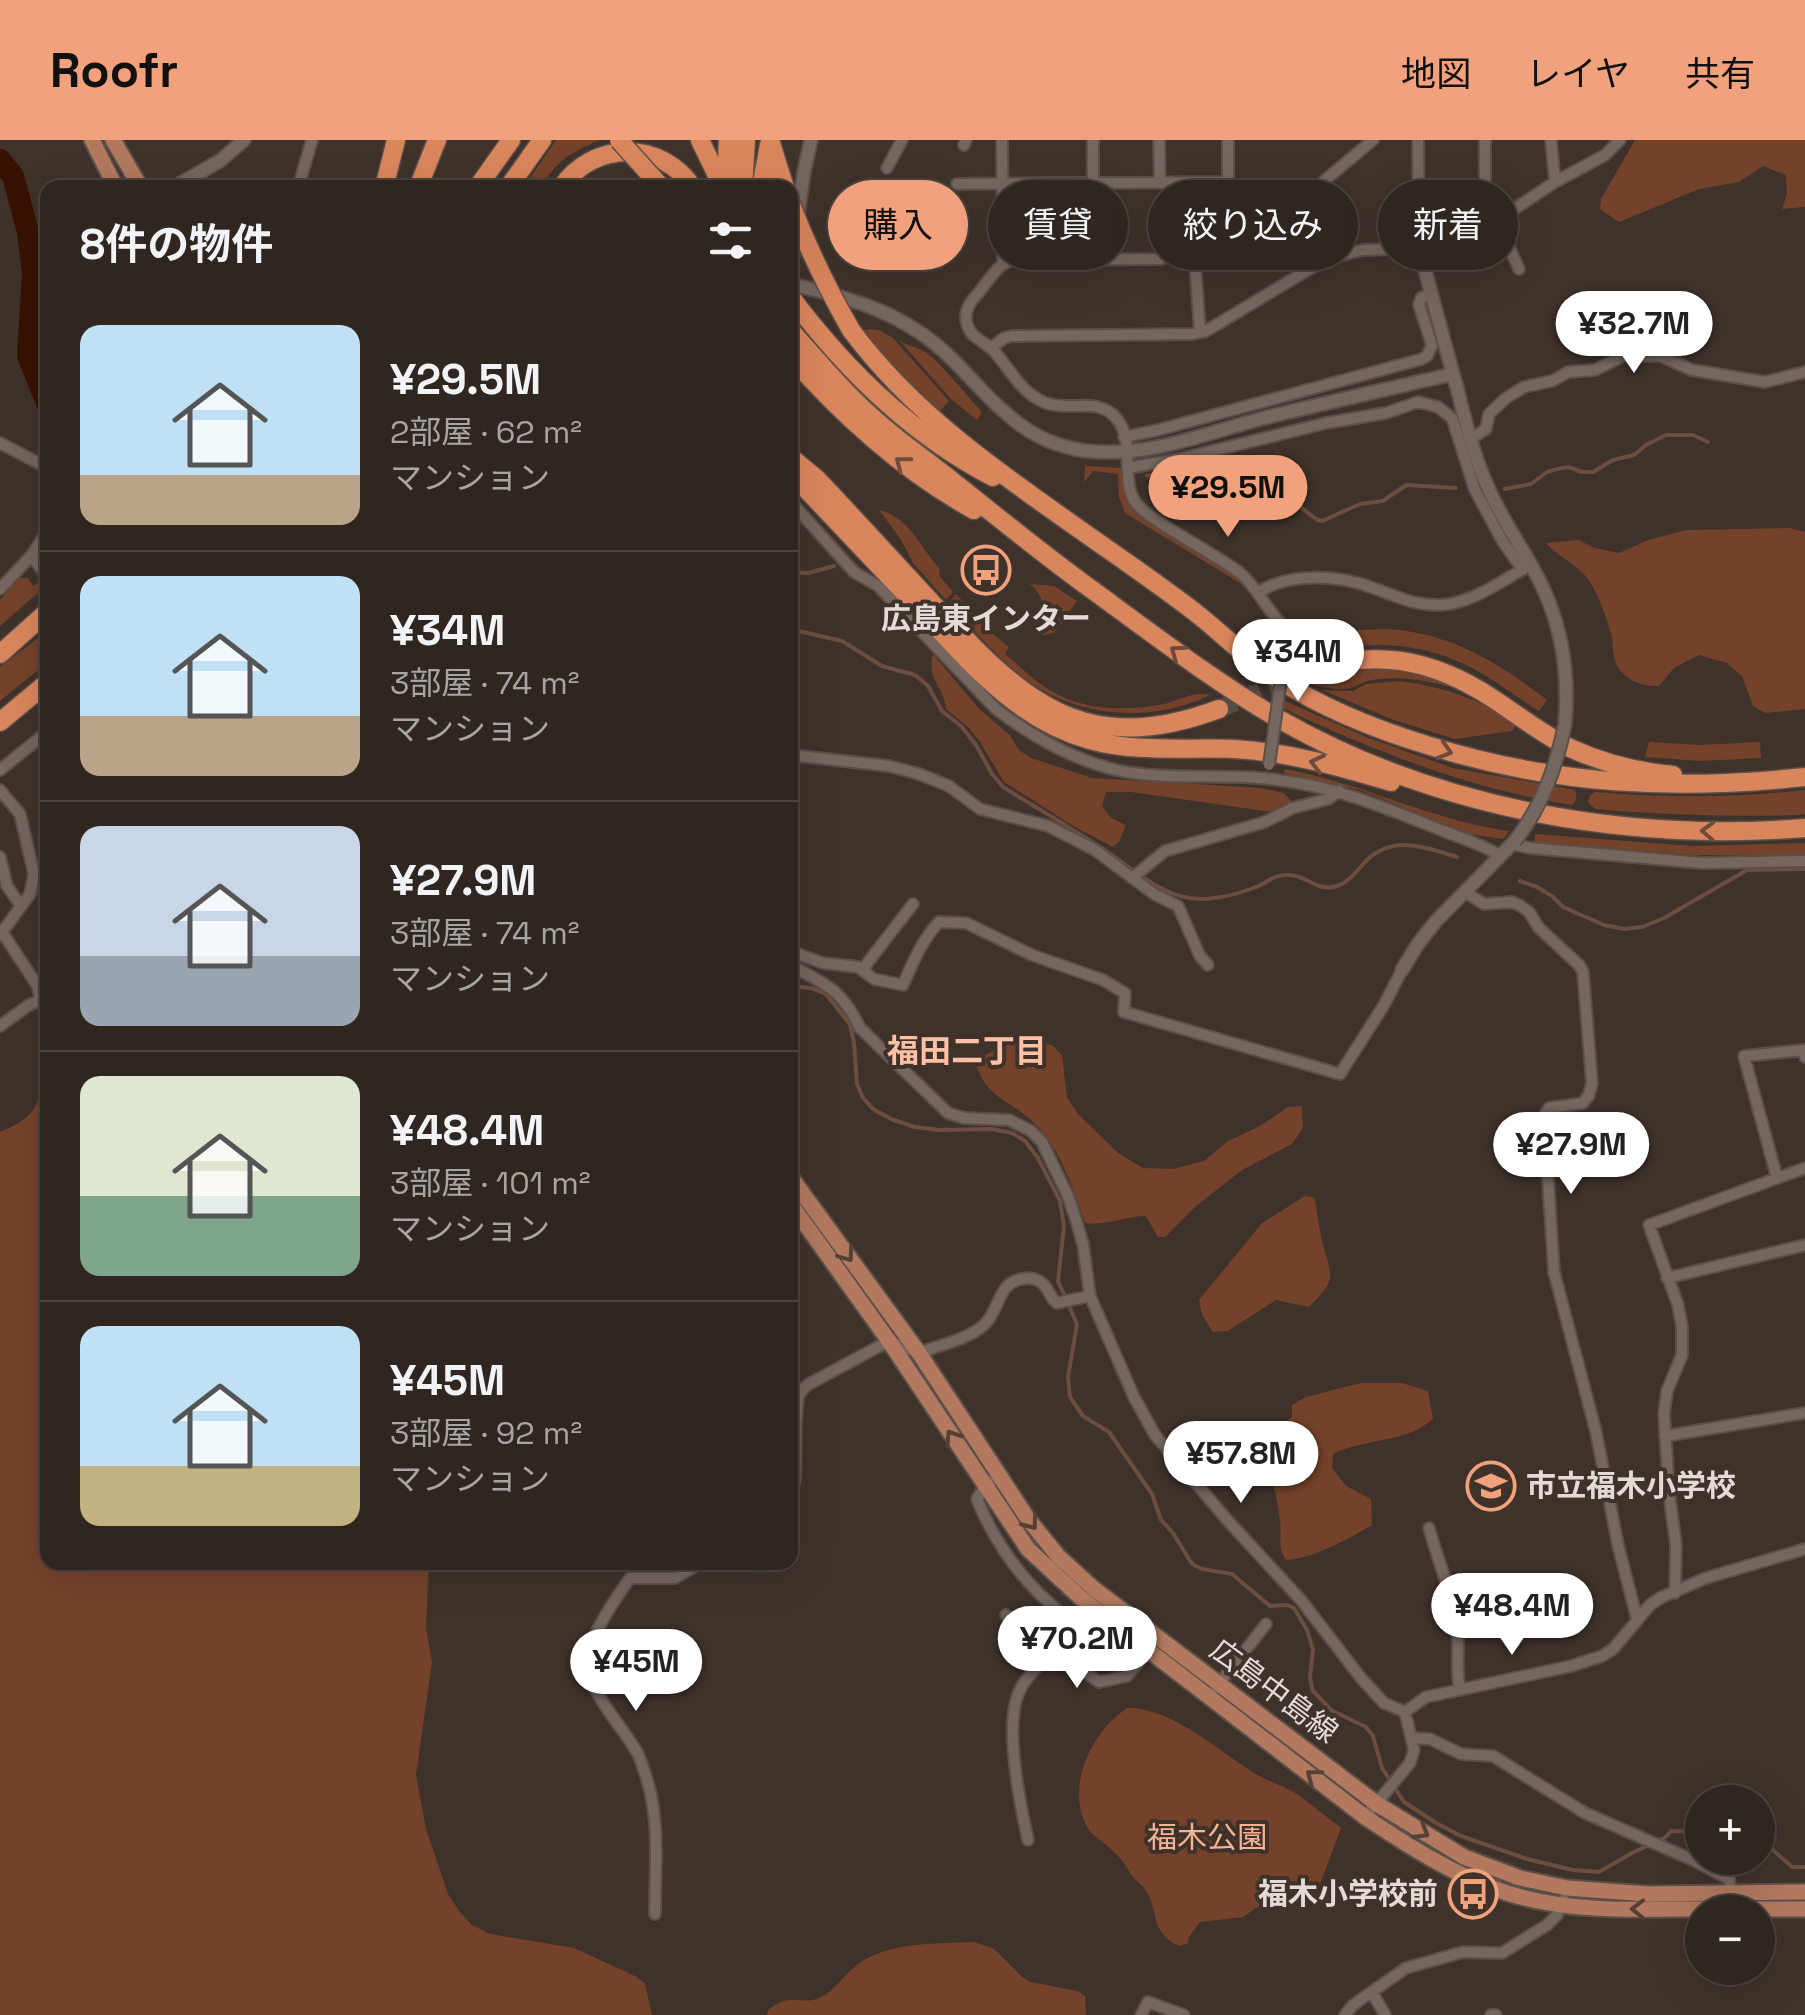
<!DOCTYPE html>
<html lang="ja">
<meta charset="utf-8">
<style>
:root{--surface:#2f2620;--page:#3b322d;--text:#f1f3f6;--muted:#a7a5a5;--line:#4a433e;--accent:#f1a17c}
body{margin:0;font-family:"Space Grotesk","Noto Sans JP",sans-serif;background:var(--page);color:var(--text);height:100vh;display:flex;flex-direction:column;font-size:38px;white-space:nowrap}
*{box-sizing:border-box;margin:0}
p{font-size:32px;color:var(--muted)}
.icon{flex:none;width:55px;height:55px;fill:none;stroke:currentColor;stroke-width:2;stroke-linecap:round;stroke-linejoin:round}
.map{position:relative;flex:1;overflow:hidden}
.details{position:absolute;left:40px;top:40px;width:758px;height:1390px;display:flex;flex-direction:column;background:var(--surface);border-radius:20px;box-shadow:0 10px 40px #0002,0 0 0 2px var(--line)}
.details>*{flex:none}
.guide{position:absolute;left:828px;top:40px;width:828px;height:90px;display:flex;gap:20px}
.tools{position:absolute;left:1685px;top:1645px;display:grid;gap:20px}
.tools a{display:grid;place-items:center;width:90px;height:90px;border-radius:50%;background:var(--surface);box-shadow:0 10px 40px #0002,0 0 0 2px var(--line);font-size:50px}
.price{position:absolute;translate:-50% -85px;padding:0 22px;border-radius:35px;background:#fff;color:#222;font-size:32px;line-height:65px;filter:drop-shadow(0 2px 5px #0008)}
.price::after{content:'';position:absolute;left:50%;top:60px;width:30px;height:22px;margin-left:-15px;background:inherit;clip-path:polygon(0 0,100% 0,50% 100%)}
.price.active{background:var(--accent);color:#111}
ul{padding:0;list-style:none}
li{display:flex;align-items:center;gap:30px;height:250px;padding:0 40px}
li+li{border-top:2px solid var(--line)}
li span{display:grid;place-items:center;flex:none;width:280px;height:200px;border-radius:20px;color:#555}
li>.icon{margin-inline-start:auto}
span .icon{width:120px;height:120px;fill:#fffc;stroke-width:1}
li b{font-size:42px}
h2{display:flex;justify-content:space-between;align-items:center;height:120px;padding:0 40px;font-size:42px}
.tag{padding:0 35px;border-radius:45px;background:var(--surface);box-shadow:0 10px 40px #0002,0 0 0 2px var(--line);font-size:35px;line-height:90px}
.tag.active{background:var(--accent);color:#111}
header{display:flex;align-items:center;gap:60px;box-sizing:border-box;height:140px;padding:0 50px;background:var(--accent);color:#111}
header strong{font-size:48px}
nav{display:flex;gap:55px;margin-inline-start:auto;font-size:35px}
.map>svg:first-child{display:block}
.green{fill:#74422a}
.lines{fill:none;stroke-linecap:round;stroke-linejoin:round}
.stream{stroke:#6c4e40;stroke-width:4}
.river{stroke:#381200;stroke-width:22}
.motorway-tunnel{stroke:#584b45;stroke-width:18;stroke-dasharray:18 9;stroke-linecap:butt}
.minor-casing{stroke:#5b4f4a;stroke-width:14}
.tertiary-casing{stroke:#5b4f4a;stroke-width:16}
.primary-casing{stroke:#5b4f4a;stroke-width:19}
.motorway-casing{stroke:#5b4f4a;stroke-width:21}
.minor{stroke:#75665f;stroke-width:10}
.tertiary{stroke:#75665f;stroke-width:12}
.primary{stroke:#b2795e;stroke-width:15}
.motorway{stroke:#da865d;stroke-width:18}
.minor-bridge-casing{stroke:#5b4f4a;stroke-width:14;stroke-linecap:butt}
.tertiary-bridge-casing{stroke:#5b4f4a;stroke-width:16;stroke-linecap:butt}
.motorway-bridge-casing{stroke:#5b4f4a;stroke-width:21;stroke-linecap:butt}
.minor-bridge{stroke:#75665f;stroke-width:10}
.tertiary-bridge{stroke:#75665f;stroke-width:12}
.motorway-bridge{stroke:#da865d;stroke-width:18}
.oneway{stroke:#6e4b3a}
.oneway2{stroke:#564035}
.labels{text-anchor:middle;stroke-width:8;stroke-linejoin:round;paint-order:stroke}
.poi-label{font-size:30px;font-weight:bold;fill:#e4dbd6;stroke:#3f322b}
.street-label{font-size:30px;fill:#e4dbd6;stroke:#3f322b}
.park-label{font-size:30px;fill:#f5b495;stroke:#3f322b}
.neighbourhood-label{font-size:32px;font-weight:bold;fill:#fec1a5;stroke:#3f322b}
</style>
<header>
<strong>Roofr</strong>
<nav><a>地図</a><a>レイヤ</a><a>共有</a></nav>
</header>
<div class="map">
<svg width="1805" height="1875" viewBox="0 0 1805 1875">
<rect width="100%" height="100%" fill="#3f322b"/>
<!-- green -->
<path class="green" d="M556 0H599C574 11 554 22 542 47H524Z
M1635 0H1805V67L1782 69 1787 54 1786 35 1763 26 1739 42 1699 49 1619 82 1600 69 1601 59Z
M870 189 879 190 893 198 949 261 939 272 915 250 861 191Z
M899 200C909 207 914 206 922 210 937 218 969 258 982 272L977 280 951 259Z
M1085 326 1122 328 1127 358 1137 373 1226 429 1241 441 1240 443 1125 373 1119 357 1118 334 1093 331 1084 342Z
M879 370C910 377 920 408 940 429L939 435 953 452 946 460 913 423 900 398Z
M1790 388 1805 392V569L1766 573 1753 566 1742 536 1727 523 1699 515 1674 528 1659 546C1642 547 1621 539 1615 521 1613 514 1613 505 1612 497 1607 480 1601 461 1592 445 1580 424 1561 420 1546 403L1579 400 1594 408 1619 413 1648 400 1686 390Z
M47 436V445L0 486V460L19 438H28L33 446Z
M1030 444 1054 446 1077 461 1054 493 1043 495 1036 490C1047 475 1045 456 1030 444Z
M956 454 993 494 1009 507 1005 514C1021 527 1036 543 1055 553 1087 571 1129 571 1164 564 1180 560 1194 551 1210 555 1157 581 1089 579 1039 548 1004 527 977 493 949 463Z
M1385 489C1449 492 1498 522 1547 560L1539 571C1515 556 1491 537 1466 525 1417 501 1363 500 1312 515L1305 497 1295 499V496C1324 489 1355 491 1385 489Z
M47 491V523L0 561V527Z
M933 514 979 569 1010 595 1019 610 1031 618 1092 638 1261 648 1284 653 1292 662 1272 672 1131 652H1106L1102 666 1111 678 1126 685 1119 702 1113 707 1075 687 1004 642 980 602 969 588 946 569C944 546 926 539 933 514Z
M1368 523 1431 533 1469 553C1437 542 1406 535 1372 540 1364 541 1358 546 1350 548 1338 551 1321 547 1309 544Z
M1399 541C1445 547 1478 559 1517 583L1512 591 1455 599 1394 580 1322 550 1353 551 1366 544Z
M1283 560 1366 597 1453 628 1575 650C1577 654 1577 661 1572 665 1470 649 1373 611 1281 567Z
M1649 602 1699 605 1760 602 1761 618 1700 621 1645 617Z
M1285 629C1362 643 1430 680 1509 691L1503 699 1470 694 1360 650 1284 633Z
M1805 650V674L1796 675C1729 677 1663 675 1595 669L1588 662 1590 655 1595 652C1665 658 1734 658 1805 650Z
M1535 694 1692 706 1805 703V715H1695L1535 703Z
M1021 896 1053 906 1062 915 1067 957 1078 974 1118 1013 1143 1028 1173 1029 1204 1021 1228 1001 1260 986 1288 967 1302 966 1303 988 1292 1004 1242 1030 1196 1066 1165 1097H1158L1146 1076C1125 1076 1106 1086 1085 1083 1074 1050 1061 1011 1036 985 1014 961 988 961 976 925L980 918Z
M44 933H48V1422L429 1423 426 1488 432 1522 416 1635 426 1689 448 1754 459 1771 472 1785 490 1794 574 1808 637 1837 645 1844 652 1875H0V992C32 979 40 968 44 933Z
M1305 1056 1315 1058C1317 1073 1319 1089 1323 1105 1333 1140 1336 1139 1309 1167L1276 1160 1228 1191 1213 1192 1202 1175 1199 1160 1262 1083Z
M1361 1243H1402L1428 1251 1433 1279C1404 1304 1368 1297 1333 1314L1332 1328 1346 1346 1371 1359 1372 1385C1346 1400 1317 1417 1286 1420 1277 1407 1282 1397 1280 1381 1278 1351 1263 1325 1269 1293L1292 1277V1265L1306 1257Z
M1127 1568C1172 1566 1225 1617 1263 1638 1275 1644 1287 1647 1298 1655 1313 1665 1326 1677 1341 1688L1319 1747 1299 1743 1291 1744 1243 1777 1200 1782 1189 1797 1188 1803 1179 1806C1148 1791 1161 1772 1144 1748 1141 1744 1137 1741 1133 1737 1127 1728 1122 1719 1114 1712 1105 1702 1092 1697 1086 1685 1066 1644 1092 1592 1127 1568Z
M975 1802 994 1809 1022 1837 1030 1842 1078 1851 1085 1856 1086 1875H767L768 1870C772 1867 776 1864 781 1862 792 1857 807 1864 819 1858 836 1851 845 1832 861 1822 895 1801 936 1804 975 1802Z"/>
<g class="lines">
<!-- stream -->
<path class="stream" d="M1147 336 1164 331 1174 332 1200 342 1220 337 1247 343H1264L1275 353 1293 361 1316 379 1322 381 1360 364 1383 361 1406 345 1456 348
M1505 349 1531 344 1547 332 1557 329 1568 327 1582 332H1593L1613 320 1634 315 1646 305 1666 295H1693L1708 302
M790 432 808 433 834 426
M790 489 842 501 882 526 915 535 928 546 942 571 961 586 976 605 992 634 1003 647C1035 667 1068 686 1100 707 1130 726 1162 759 1200 759 1218 759 1241 753 1259 746 1268 741 1275 735 1287 735 1306 734 1318 753 1337 746 1349 742 1357 731 1365 722 1392 694 1426 707 1457 717
M1520 741 1537 747 1552 756 1563 767 1604 785 1624 789 1642 787 1664 778 1747 730 1805 729
M790 846 811 848 825 853 850 884 854 903 857 944 863 958 873 969 891 979 915 987 940 990 992 989 1012 993 1025 1001 1038 1018 1060 1061 1064 1086 1058 1141 1077 1184 1068 1237 1070 1257 1083 1276 1109 1292 1152 1354 1161 1380 1173 1393 1192 1424 1202 1429 1232 1434 1270 1466 1287 1465 1294 1468 1307 1490 1313 1509 1310 1538 1313 1551 1331 1570 1366 1587 1373 1596 1382 1628 1404 1662 1436 1683 1461 1696 1527 1719 1573 1730 1599 1732 1632 1713 1666 1697 1671 1691 1702 1692
M1758 1703 1772 1709 1792 1727H1805"/>
<!-- river -->
<path class="river" d="M0 20 13 36 28 92 33 133 28 216 48 265"/>
<!-- motorway-tunnel -->
<path class="motorway-tunnel" d="M1219 569 1292 538"/>
<!-- minor casing -->
<g class="minor-casing">
<path id="minor" d="M1002 0 1003 122
M1093 0V43
M1159 0 1160 43
M1418 0 1419 108
M1485 0V75L1489 86
M1551 0 1555 42
M964 5 966 0
M887 28 902 0
M957 44 1226 42 1228 37V0
M298 48 312 0
M1497 80 1519 129
M1194 106 1200 192
M991 208 1004 198 1012 196 1193 194 1206 191 1328 118 1363 110 1445 107 1466 101 1555 42 1605 15 1620 0
M1124 297 1158 290 1422 219 1427 216 1432 205 1419 165 1421 158 1431 154
M1470 299 1486 289 1489 274 1506 258 1524 247 1552 241 1568 232 1595 230 1623 216H1661L1692 230 1765 242 1805 232
M0 303 48 328
M1128 328 1180 319 1326 283 1386 273 1418 262 1438 267 1452 278 1475 350 1503 402 1523 430
M790 361 854 432 878 446 996 569C1037 600 1089 629 1141 634 1184 639 1228 634 1271 639 1339 647 1383 667 1446 692 1467 700 1481 704 1501 716
M31 416 45 433
M0 449 31 416 48 391
M1259 452C1290 432 1339 435 1373 448 1396 456 1415 466 1441 465 1472 463 1500 442 1527 427
M1287 497 1288 491C1268 474 1260 450 1240 433 1218 415 1143 378 1134 360 1121 336 1135 301 1117 279 1099 256 1070 272 1046 263 1020 253 1011 229 993 210 984 201 970 198 967 184 963 170 971 161 980 151 989 140 998 124 1012 120L1160 119 1288 71 1373 0
M790 615 889 626 919 634 949 646 980 669 1048 686 1095 710 1154 754 1178 766 1200 816 1208 825
M0 630 48 591
M0 650 20 674 34 734 30 754 0 795
M1512 704 1530 708 1702 723 1805 721
M0 717 7 746 21 766
M1132 738 1165 711 1265 682 1293 668 1328 659 1339 651
M1465 752 1484 764 1512 762 1521 766 1529 772 1539 788 1579 825 1583 832 1592 943 1589 955 1583 963 1549 968 1544 976 1554 1132 1596 1292 1618 1405 1637 1479
M2 792 37 845 41 859
M790 811 823 823 858 827 874 839 903 845C913 822 922 800 939 782L966 783 1032 815 1103 840 1125 853 1124 872 1340 934 1384 865 1402 830
M790 825C825 844 842 849 860 888L948 973 964 978 1009 980 1031 991 1042 1002 1068 1056 1076 1080 1083 1104 1090 1156 1134 1257 1155 1295 1229 1382 1301 1460 1361 1538 1384 1563 1405 1572
M862 830 913 764
M0 886 29 865 45 858
M1777 1038 1744 916 1804 910 1805 917
M1667 1138 1805 1105
M1665 1296 1805 1273
M1188 1334 1249 1291
M999 1335 985 1346 977 1359C1011 1443 1063 1477 1134 1528
M790 1355 795 1339 796 1282 798 1258 801 1251 809 1244 889 1201 919 1213C939 1205 967 1200 984 1185 1000 1170 998 1142 1022 1139 1030 1137 1039 1139 1044 1145 1050 1151 1050 1158 1057 1163L1090 1156
M1429 1388C1438 1421 1452 1453 1457 1487 1460 1508 1455 1528 1460 1550
M1675 1453 1676 1405 1669 1353 1664 1273 1667 1251 1682 1215V1187L1678 1165 1649 1085 1805 1028
M1006 1475 1051 1513 1064 1518 1099 1542 1127 1536 1149 1510
M1216 1548 1266 1484
M1405 1572 1426 1557 1571 1526 1602 1516 1613 1509 1651 1464 1662 1457 1706 1438 1805 1409
M1412 1598 1430 1599 1461 1614 1493 1616 1585 1673 1695 1721 1729 1739 1731 1753
M1365 1677 1410 1623 1414 1610 1405 1572
M1028 1700C1020 1664 1003 1583 1020 1550 1026 1536 1040 1525 1051 1513
M655 1774C655 1731 660 1685 648 1643 645 1633 642 1623 638 1614 623 1586 580 1545 589 1512 595 1488 616 1458 630 1438H675L702 1422
M1372 1852 1385 1875
M1141 1875 1148 1862 1184 1875
M1345 1875 1353 1865 1406 1828 1463 1812 1502 1813 1547 1785 1557 1775 1564 1760
M1491 1875H1496"/>
</g>
<!-- tertiary casing -->
<g class="tertiary-casing">
<path id="tertiary" d="M173 48 221 20 244 0
M1419 108C1432 155 1444 202 1457 248 1465 280 1473 313 1486 343 1498 372 1515 397 1530 423 1560 474 1570 526 1565 584
M790 133 804 32 811 0
M790 144C852 158 906 173 953 220 978 245 1000 273 1031 292 1052 305 1079 312 1104 312 1156 314 1210 292 1260 279 1324 263 1388 249 1453 234
M1402 830 1418 804 1436 781 1515 701"/>
</g>
<!-- primary casing -->
<g class="primary-casing">
<path id="primary" d="M92 0 116 48
M113 0 141 48
M790 1036 919 1213 1028 1379 1058 1416 1093 1448 1377 1664 1464 1717 1520 1738 1567 1748 1648 1754 1805 1752
M790 1063 889 1201 1028 1409 1082 1459 1365 1677C1410 1707 1455 1736 1507 1753 1563 1771 1624 1770 1682 1769 1723 1769 1764 1769 1805 1769"/>
</g>
<!-- motorway casing -->
<g class="motorway-casing">
<path id="motorway" d="M700 0 723 48
M770 0 785 48
M384 48 396 0
M418 48 437 0
M477 48 511 0
M508 48 542 0
M561 48C593 0 662 0 693 48
M726 48 728 0
M743 48 746 0
M761 48 769 5
M790 156C844 228 912 295 993 337
M790 190C812 214 833 240 856 262 885 291 918 314 950 339 995 375 1040 412 1087 446 1150 492 1212 540 1279 579 1436 669 1626 702 1805 688
M851 190C919 282 1017 345 1109 410 1140 432 1172 454 1201 477 1227 498 1250 522 1278 539 1324 569 1377 590 1430 606 1556 645 1674 651 1805 637
M790 216C844 277 903 331 974 370
M794 320 817 339C856 380 894 422 933 464 1020 559 1082 620 1219 569
M790 327 806 349C843 388 880 427 917 466 967 519 1016 580 1090 600 1136 613 1187 607 1234 609 1288 612 1341 627 1391 642
M0 514 48 471
M1303 532C1373 508 1431 518 1492 558 1518 575 1542 594 1570 608 1603 623 1638 632 1673 635
M0 582 48 542"/>
</g>
<!-- minor -->
<use href="#minor" class="minor"/>
<!-- tertiary -->
<use href="#tertiary" class="tertiary"/>
<!-- primary -->
<use href="#primary" class="primary"/>
<!-- motorway -->
<use href="#motorway" class="motorway"/>
<!-- minor-bridge casing -->
<g class="minor-bridge-casing">
<path id="minor-bridge" d="M1269 625 1287 497"/>
</g>
<!-- tertiary-bridge casing -->
<g class="tertiary-bridge-casing">
<path id="tertiary-bridge" d="M1515 701C1542 666 1556 628 1565 584"/>
</g>
<!-- motorway-bridge casing -->
<g class="motorway-bridge-casing">
<path id="motorway-bridge" d="M619 0 662 48
M790 62C807 106 827 148 851 190"/>
</g>
<!-- minor-bridge -->
<use href="#minor-bridge" class="minor-bridge"/>
<!-- tertiary-bridge -->
<use href="#tertiary-bridge" class="tertiary-bridge"/>
<!-- motorway-bridge -->
<use href="#motorway-bridge" class="motorway-bridge"/>
</g>
<!-- one-way arrows -->
<defs><path id="oneway-chevron" d="M-2-3.5L2.5 0L-2 3.5" fill="none" stroke-width="1.6" stroke-linecap="round" stroke-linejoin="round" transform="scale(2.5)"/></defs>
<g class="oneway">
<use href="#oneway-chevron" transform="translate(902 323) rotate(-142)"/>
<use href="#oneway-chevron" transform="translate(1177 512) rotate(-144)"/>
<use href="#oneway-chevron" transform="translate(1445 611) rotate(17)"/>
<use href="#oneway-chevron" transform="translate(1317 623) rotate(-167)"/>
<use href="#oneway-chevron" transform="translate(1708 691) rotate(-178)"/>
</g>
<g class="oneway2">
<use href="#oneway-chevron" transform="translate(847 1115) rotate(54)"/>
<use href="#oneway-chevron" transform="translate(952 1297) rotate(-123)"/>
<use href="#oneway-chevron" transform="translate(1031 1383) rotate(53)"/>
<use href="#oneway-chevron" transform="translate(1313 1636) rotate(-142)"/>
<use href="#oneway-chevron" transform="translate(1422 1692) rotate(31)"/>
<use href="#oneway-chevron" transform="translate(1638 1769) rotate(-179)"/>
</g>
<!-- icons -->
<defs>
<g id="bus-ring" transform="scale(2.5)"><circle r="9.5" fill="#3f322b" stroke="#f1a17c" stroke-width="1.5"/><path d="M-5-6H5V4H4V6H2V4H-2V6H-4V4H-5ZM-3.5-4V0h7V-4ZM-3.5 1.2v1.5H-2V1.2ZM2 1.2v1.5H3.5V1.2Z" fill="#f1a17c"/></g>
<g id="school-ring" transform="scale(2.5)"><circle r="9.5" fill="#3f322b" stroke="#f1a17c" stroke-width="1.5"/><path d="M0-5L7-2L0 1L-7-2ZM-4 1L0 2.5L4 1V4Q0 6-4 4Z" fill="#f1a17c"/></g>
</defs>
<g fill-rule="evenodd">
<use href="#bus-ring" x="986" y="430"/>
<use href="#school-ring" x="1491" y="1346"/>
<use href="#bus-ring" x="1473" y="1754"/>
</g>
<g class="labels">
<!-- poi labels -->
<g class="poi-label">
<text x="986" y="489">広島東インター</text>
<text x="1526" y="1356" text-anchor="start">市立福木小学校</text>
<text x="1438" y="1764" text-anchor="end">福木小学校前</text>
</g>
<!-- street labels -->
<g class="street-label">
<text transform="translate(1274 1551) rotate(37)" y="10">広島中島線</text>
</g>
<!-- park labels -->
<g class="park-label">
<text x="1207" y="1708">福木公園</text>
</g>
<!-- neighbourhood labels -->
<g class="neighbourhood-label">
<text x="967" y="922">福田二丁目</text>
</g>
</g>
</svg>
<div class="tools">
<a>+</a>
<a>−</a>
</div>
<b class="price" style="left:1634px;top:236px">¥32.7M</b>
<b class="price active" style="left:1228px;top:400px">¥29.5M</b>
<b class="price" style="left:1298px;top:564px">¥34M</b>
<b class="price" style="left:1571px;top:1057px">¥27.9M</b>
<b class="price" style="left:1241px;top:1366px">¥57.8M</b>
<b class="price" style="left:1512px;top:1518px">¥48.4M</b>
<b class="price" style="left:1077px;top:1551px">¥70.2M</b>
<b class="price" style="left:636px;top:1574px">¥45M</b>
<div class="guide">
<a class="tag active">購入</a>
<a class="tag">賃貸</a>
<a class="tag">絞り込み</a>
<a class="tag">新着</a>
</div>
<section class="details">
<h2>8件の物件<svg class="icon" aria-label="filters" viewBox="0 0 24 24"><path d="M4 7h16M4 17h16"/><circle cx="9" cy="7" r="2"/><circle cx="15" cy="17" r="2"/></svg></h2>
<ul>
<li><span style="background:linear-gradient(#bfe0f5 75%,#b9a48a 0)"><svg class="icon" aria-label="home" viewBox="0 0 24 24"><path d="M3 11l9-7 9 7M6 9v11h12V9"/></svg></span><div><b>¥29.5M</b><p>2部屋 · 62 m²</p><p>マンション</p></div></li>
<li><span style="background:linear-gradient(#bfe0f5 70%,#b9a48a 0)"><svg class="icon" aria-label="home" viewBox="0 0 24 24"><path d="M3 11l9-7 9 7M6 9v11h12V9"/></svg></span><div><b>¥34M</b><p>3部屋 · 74 m²</p><p>マンション</p></div></li>
<li><span style="background:linear-gradient(#c9d6e8 65%,#9aa5b1 0)"><svg class="icon" aria-label="home" viewBox="0 0 24 24"><path d="M3 11l9-7 9 7M6 9v11h12V9"/></svg></span><div><b>¥27.9M</b><p>3部屋 · 74 m²</p><p>マンション</p></div></li>
<li><span style="background:linear-gradient(#dfe7d0 60%,#7fa58c 0)"><svg class="icon" aria-label="home" viewBox="0 0 24 24"><path d="M3 11l9-7 9 7M6 9v11h12V9"/></svg></span><div><b>¥48.4M</b><p>3部屋 · 101 m²</p><p>マンション</p></div></li>
<li><span style="background:linear-gradient(#bfe0f5 70%,#c2b280 0)"><svg class="icon" aria-label="home" viewBox="0 0 24 24"><path d="M3 11l9-7 9 7M6 9v11h12V9"/></svg></span><div><b>¥45M</b><p>3部屋 · 92 m²</p><p>マンション</p></div></li>
</ul>
</section>
</div>
